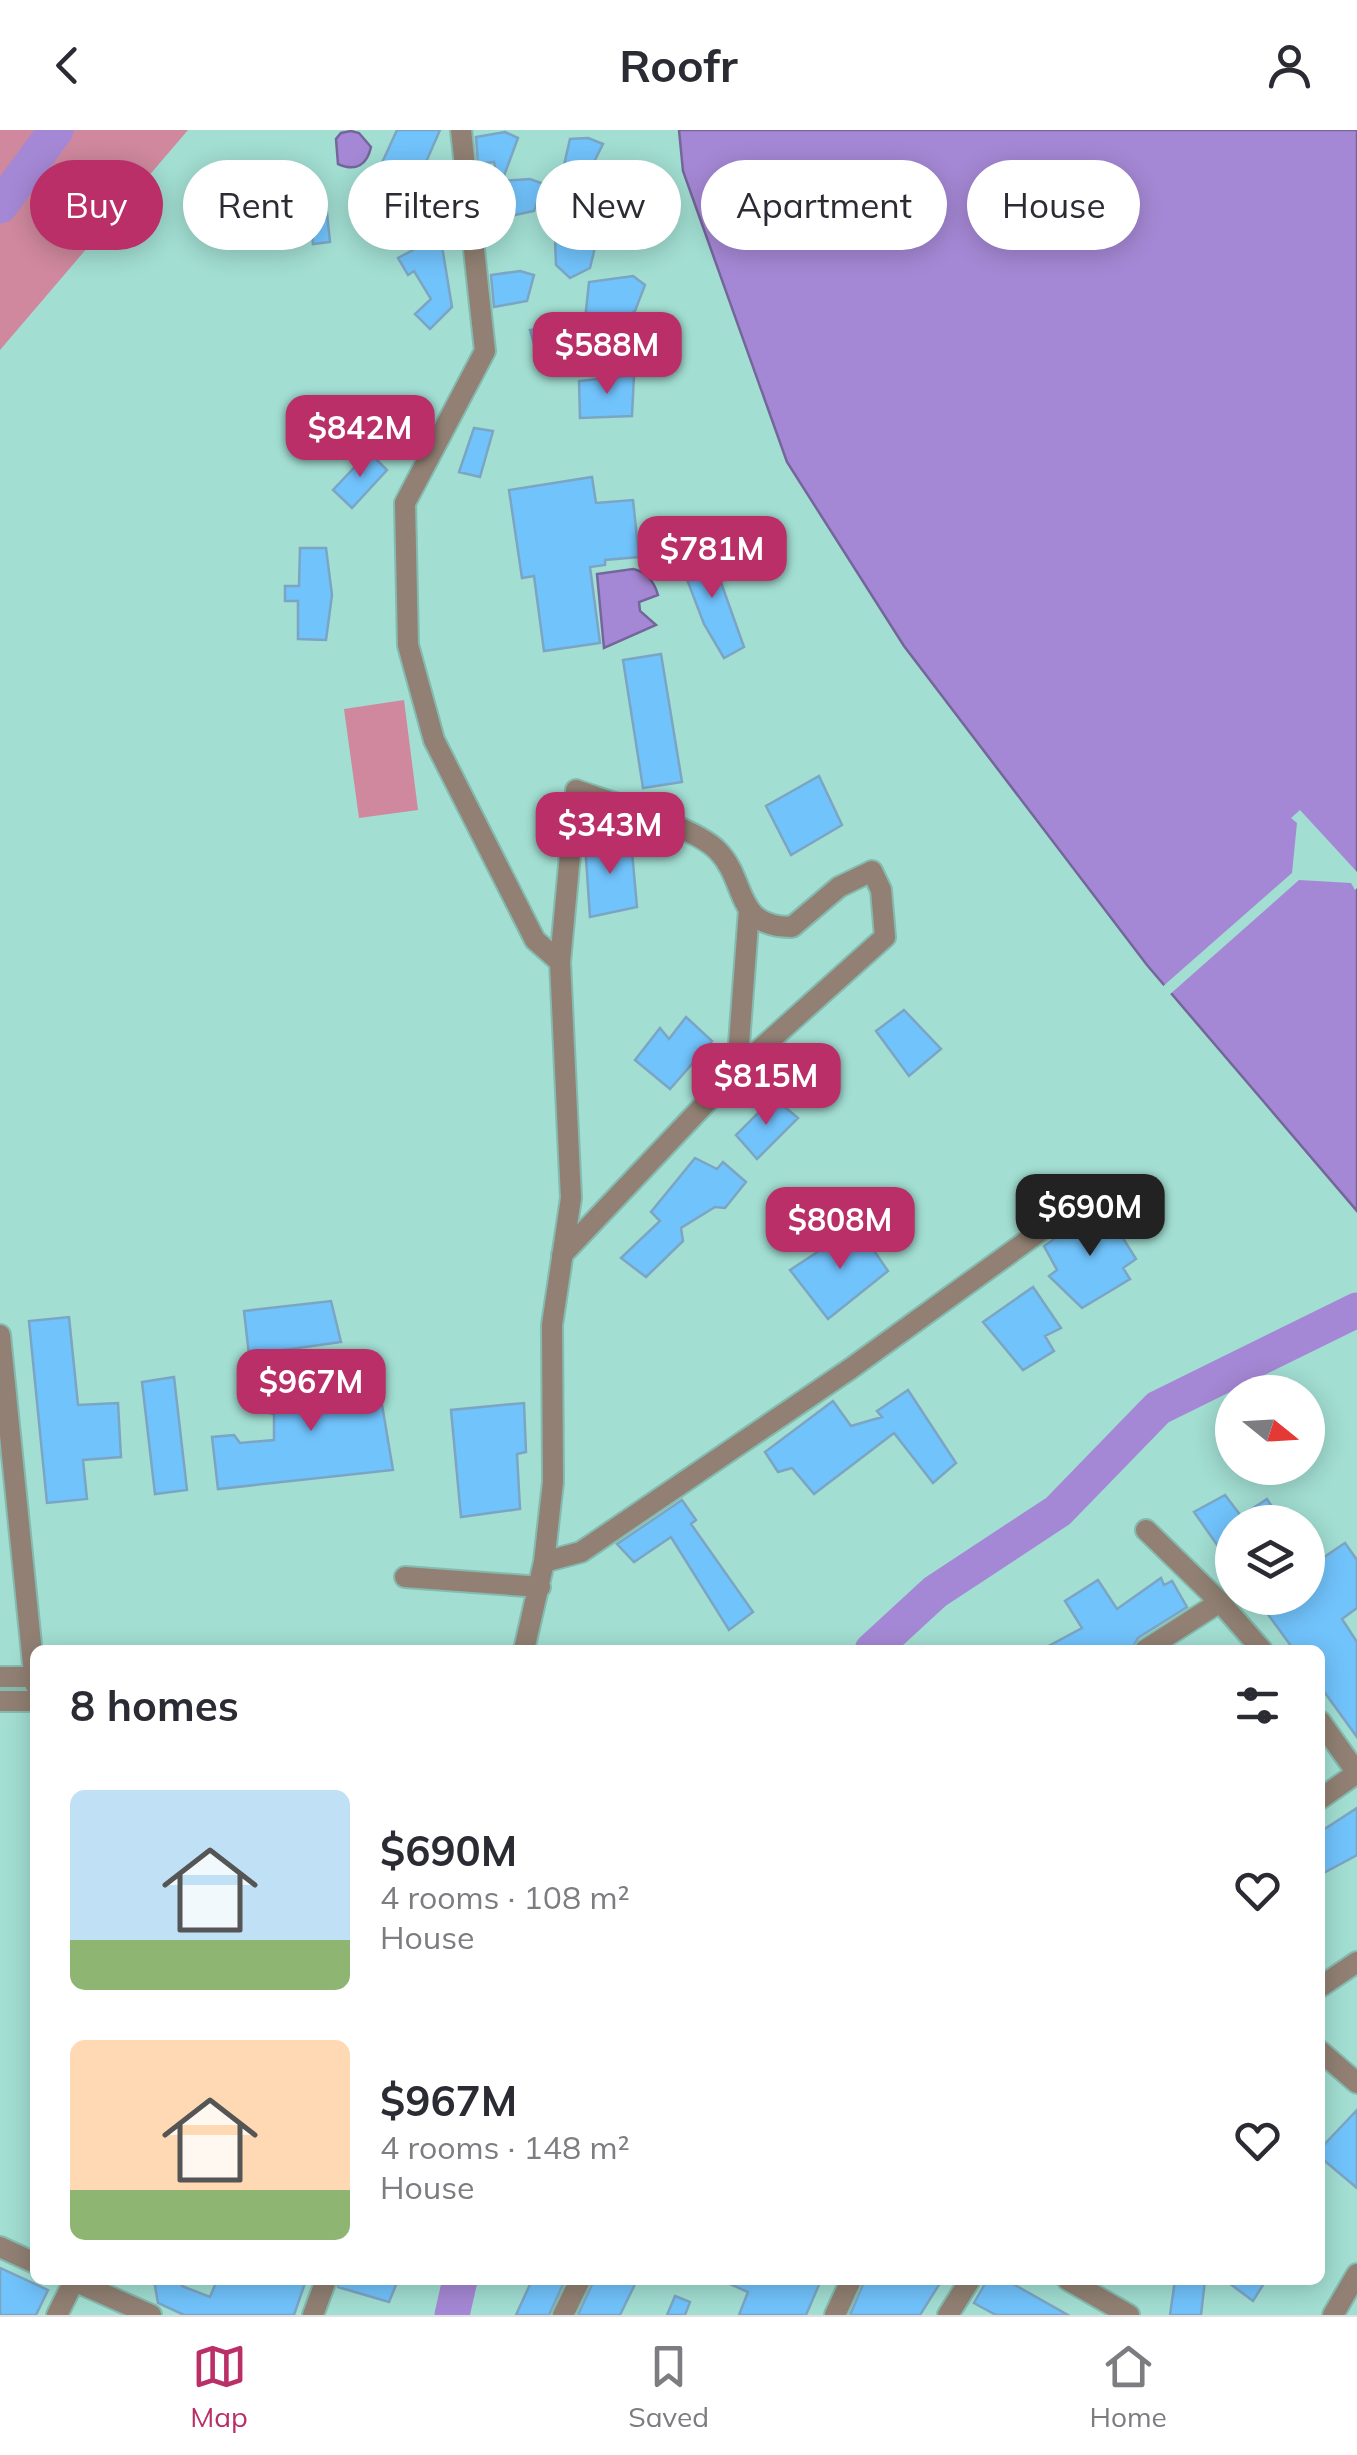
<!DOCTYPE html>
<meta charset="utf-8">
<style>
:root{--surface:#fff;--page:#f2f2f3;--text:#2b2b33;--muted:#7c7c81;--line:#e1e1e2;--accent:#ba2f68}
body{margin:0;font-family:Mulish,sans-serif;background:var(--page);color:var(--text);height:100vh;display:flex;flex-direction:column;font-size:38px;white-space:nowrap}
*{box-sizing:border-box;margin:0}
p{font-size:32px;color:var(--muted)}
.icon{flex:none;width:55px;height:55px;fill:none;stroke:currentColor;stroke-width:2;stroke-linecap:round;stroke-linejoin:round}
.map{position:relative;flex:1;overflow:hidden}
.drawer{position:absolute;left:30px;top:1515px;width:1295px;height:640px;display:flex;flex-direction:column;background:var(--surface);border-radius:15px;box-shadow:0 5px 25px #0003}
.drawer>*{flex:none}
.guide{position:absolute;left:30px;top:30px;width:1298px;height:90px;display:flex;gap:20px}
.needle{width:65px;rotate:108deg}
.buttons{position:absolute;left:1215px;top:1245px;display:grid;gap:20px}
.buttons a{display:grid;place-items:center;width:110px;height:110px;border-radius:50%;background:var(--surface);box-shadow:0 5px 25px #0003;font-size:50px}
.price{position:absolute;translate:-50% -85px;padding:0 22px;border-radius:20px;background:var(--accent);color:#fff;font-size:32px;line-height:65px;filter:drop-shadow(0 2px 5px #0008)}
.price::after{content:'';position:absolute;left:50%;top:60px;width:30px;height:22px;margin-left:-15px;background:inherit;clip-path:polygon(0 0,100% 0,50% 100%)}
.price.on{background:#222;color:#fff}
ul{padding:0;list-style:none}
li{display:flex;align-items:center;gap:30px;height:250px;padding:0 40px}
li span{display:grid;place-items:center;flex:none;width:280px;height:200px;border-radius:15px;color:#555}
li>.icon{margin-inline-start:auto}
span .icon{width:120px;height:120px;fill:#fffc;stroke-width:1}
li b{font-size:42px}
h2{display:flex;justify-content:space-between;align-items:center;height:120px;padding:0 40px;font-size:42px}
.chip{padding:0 35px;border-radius:45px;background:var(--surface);box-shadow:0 5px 25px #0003;font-size:35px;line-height:90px}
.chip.on{background:var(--accent);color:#fff}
header{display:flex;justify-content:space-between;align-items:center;height:130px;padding:0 40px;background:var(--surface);font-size:45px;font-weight:700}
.dock{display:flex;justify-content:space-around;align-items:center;height:140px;border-top:2px solid var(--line);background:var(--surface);font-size:28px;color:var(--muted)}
.dock a{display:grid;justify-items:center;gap:5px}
.dock .on{color:var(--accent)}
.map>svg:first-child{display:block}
.green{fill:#cf889d}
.water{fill:#a588d5;stroke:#74669a;stroke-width:2.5}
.pier{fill:#a2ded2}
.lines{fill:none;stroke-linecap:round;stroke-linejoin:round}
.river{stroke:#a588d5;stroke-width:35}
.building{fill:#71c3fc;stroke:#7ca5c4;stroke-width:2.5}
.minor-casing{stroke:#85baaf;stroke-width:24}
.minor{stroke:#918073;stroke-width:20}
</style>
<header><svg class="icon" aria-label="back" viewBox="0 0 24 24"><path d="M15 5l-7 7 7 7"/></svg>Roofr<svg class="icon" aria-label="person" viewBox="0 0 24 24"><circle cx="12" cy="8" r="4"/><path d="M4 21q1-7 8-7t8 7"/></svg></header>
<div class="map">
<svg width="1357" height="2185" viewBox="0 0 1357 2185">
<rect width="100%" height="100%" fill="#a2ded2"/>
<!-- green -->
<path class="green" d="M0 0H188L0 220Z
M404 570 418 680 359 688 344 579Z"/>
<!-- water -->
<path class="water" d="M679 0H1357V1081L1147 835 904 516 787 332 683 41Z
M351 1 359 3 371 17C367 35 356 42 338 34L336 9 341 3Z
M633 439C647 442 654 451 658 465L639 472 640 481 656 495 604 518 597 444Z"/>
<!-- pier -->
<path class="pier" d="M1300 680 1357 742V758L1355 760 1351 753 1299 750 1168 866 1161 858 1292 743 1297 693 1291 688Z"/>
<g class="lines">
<!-- river -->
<path class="river" d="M0 76 56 0
M872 1520 935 1462 1058 1381 1158 1278 1357 1180
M452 2185 460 2150"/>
</g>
<!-- building -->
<path class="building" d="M397 0H440L412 64 375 48Z
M505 2 518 8 502 51 530 49 544 54 534 81 506 87 494 32 478 34 476 7Z
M588 8 603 14 591 38 598 65 562 44 570 9Z
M327 83 330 112 313 114 310 85Z
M578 95 596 113 590 138 570 148 556 135 555 109Z
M440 104 452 177 430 199 415 184 431 169 414 141 408 145 398 128 424 114 423 108Z
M520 141 534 145 527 171 494 177 491 145Z
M633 146 645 155 635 181 624 189 585 190 589 152Z
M586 192 576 218 556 233 537 224 530 200Z
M634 245 632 286 580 288 579 251Z
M474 298 493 301 480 347 459 342Z
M369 322 387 340 352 378 333 360Z
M592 347 596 373 633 370 639 427 605 430V435L590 437 600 513 544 521 534 446 522 448 509 360Z
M300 418H326L332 465 326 510 298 509V471H285V456H299Z
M709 419 744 517 724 528 704 494 678 426Z
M661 524 682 652 643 658 623 530Z
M819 646 842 695 791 725 766 676Z
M631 711 637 777 590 787 585 714Z
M904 880 941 919 909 946 876 901Z
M686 887 712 911 670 959 635 930 660 898 669 909Z
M779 972 798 988 757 1029 736 1005 763 978Z
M695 1028 717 1039 723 1032 746 1052 725 1078 715 1077 681 1098 683 1111 646 1147 621 1128 660 1091 651 1082Z
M1098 1077 1110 1098 1116 1097 1136 1129 1123 1138 1130 1149 1082 1178 1049 1146 1057 1140 1044 1116Z
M857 1096 888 1141 828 1189 790 1140Z
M1033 1157 1061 1198 1045 1206 1054 1221 1023 1240 983 1192Z
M331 1171 341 1212 249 1225 244 1181Z
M69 1187 78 1275 118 1273 121 1327 83 1330 87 1369 47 1373 29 1191Z
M359 1242 364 1246 377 1245 393 1340 218 1359 212 1307 234 1305 240 1313 274 1310V1284L256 1280 261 1254 288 1247 293 1258Z
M174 1247 187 1360 155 1364 142 1252Z
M908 1260 956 1333 933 1353 894 1303 814 1364 792 1338 778 1342 765 1322 833 1271 851 1296 882 1287 877 1281Z
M524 1273 526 1322 517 1324 520 1379 461 1387 451 1280Z
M1225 1365 1241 1386 1267 1369 1282 1392H1232V1436L1194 1382Z
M682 1370 696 1390 691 1394 753 1482 729 1500 671 1407 634 1432 617 1414Z
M1345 1413 1357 1430V1478L1342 1489 1357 1512V1607L1320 1556V1520H1294L1256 1468H1308V1438Z
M1161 1448 1164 1455 1172 1451 1187 1477 1138 1508 1131 1520H1041L1082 1498 1065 1471 1098 1450 1117 1479Z
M1357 1678V1725L1320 1745V1702Z
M1357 1980V2058L1320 2027V2019Z
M0 2138 48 2160 36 2185H0Z
M154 2150H181L182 2156 210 2167 217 2150H306L294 2185H184L158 2173Z
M339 2150H398L389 2172 338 2157Z
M532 2150H565L549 2185H516Z
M594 2150H637L620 2185H578Z
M721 2150H821L806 2185H739L748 2162Z
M865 2150H942L920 2185H850Z
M987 2150H1006L1068 2185H996L974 2173Z
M1175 2150H1205L1201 2185H1170Z
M1225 2150H1266L1253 2171Z
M675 2166 690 2172 685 2185H667Z"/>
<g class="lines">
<!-- minor casing -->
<g class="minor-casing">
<path id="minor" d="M461 0 485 221 405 373 408 515 434 610 535 810 560 832
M737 940 749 780
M0 1205 35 1554
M1146 1400 1220 1472 1262 1520
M544 1432 581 1422 850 1239 1093 1063
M405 1447 540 1457
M524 1520 544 1432 553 1352 552 1195 571 1068 560 832 576 660C609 672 696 697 718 721 748 752 733 797 792 797L839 757 872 741 881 760 885 807 737 940 562 1125
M1145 1520 1220 1472
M0 1547H35
M0 1571H35
M1320 1591 1357 1643
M1320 1669 1357 1643
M1320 1857 1357 1832
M1320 1921 1357 1953
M0 2117 35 2133
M72 2150 151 2185
M1068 2150 1129 2185
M57 2185 74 2151
M313 2185 326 2150
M563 2185 580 2150
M835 2185 851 2150
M948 2185 970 2150
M1333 2185 1357 2144"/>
</g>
<!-- minor -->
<use href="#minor" class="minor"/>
</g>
</svg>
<div class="buttons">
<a><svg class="needle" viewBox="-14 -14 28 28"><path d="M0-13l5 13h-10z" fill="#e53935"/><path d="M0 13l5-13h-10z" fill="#7c7c81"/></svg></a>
<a><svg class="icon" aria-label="layers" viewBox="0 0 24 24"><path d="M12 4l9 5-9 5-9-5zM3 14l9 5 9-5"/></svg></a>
</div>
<b class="price" style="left:607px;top:267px">$588M</b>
<b class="price" style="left:360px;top:350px">$842M</b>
<b class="price" style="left:712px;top:471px">$781M</b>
<b class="price" style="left:610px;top:747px">$343M</b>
<b class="price" style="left:766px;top:998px">$815M</b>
<b class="price on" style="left:1090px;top:1129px">$690M</b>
<b class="price" style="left:840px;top:1142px">$808M</b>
<b class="price" style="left:311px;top:1304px">$967M</b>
<div class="guide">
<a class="chip on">Buy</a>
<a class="chip">Rent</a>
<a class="chip">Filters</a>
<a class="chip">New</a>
<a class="chip">Apartment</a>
<a class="chip">House</a>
</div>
<section class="drawer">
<h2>8 homes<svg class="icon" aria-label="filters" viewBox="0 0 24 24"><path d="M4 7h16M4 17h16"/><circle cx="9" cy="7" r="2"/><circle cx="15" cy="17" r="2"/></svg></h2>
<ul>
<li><span style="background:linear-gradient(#bfe0f5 75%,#8fb573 0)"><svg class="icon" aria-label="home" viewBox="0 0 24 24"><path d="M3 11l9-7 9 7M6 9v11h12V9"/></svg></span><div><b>$690M</b><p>4 rooms · 108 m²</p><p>House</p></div><svg class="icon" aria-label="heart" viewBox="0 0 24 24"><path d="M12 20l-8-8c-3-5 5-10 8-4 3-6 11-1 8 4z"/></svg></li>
<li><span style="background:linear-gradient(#ffd9b3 75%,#8fb573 0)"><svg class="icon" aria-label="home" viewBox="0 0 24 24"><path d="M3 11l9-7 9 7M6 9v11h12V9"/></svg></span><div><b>$967M</b><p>4 rooms · 148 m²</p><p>House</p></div><svg class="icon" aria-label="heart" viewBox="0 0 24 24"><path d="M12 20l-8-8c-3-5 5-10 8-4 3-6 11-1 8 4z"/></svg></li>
</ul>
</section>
</div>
<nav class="dock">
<a class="on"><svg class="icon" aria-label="map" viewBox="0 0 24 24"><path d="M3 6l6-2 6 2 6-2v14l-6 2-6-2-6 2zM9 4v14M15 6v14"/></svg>Map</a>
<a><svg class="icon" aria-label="saved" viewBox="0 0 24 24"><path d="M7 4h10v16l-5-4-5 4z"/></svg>Saved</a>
<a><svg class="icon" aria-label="home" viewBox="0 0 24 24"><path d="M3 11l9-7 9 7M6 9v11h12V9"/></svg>Home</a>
</nav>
